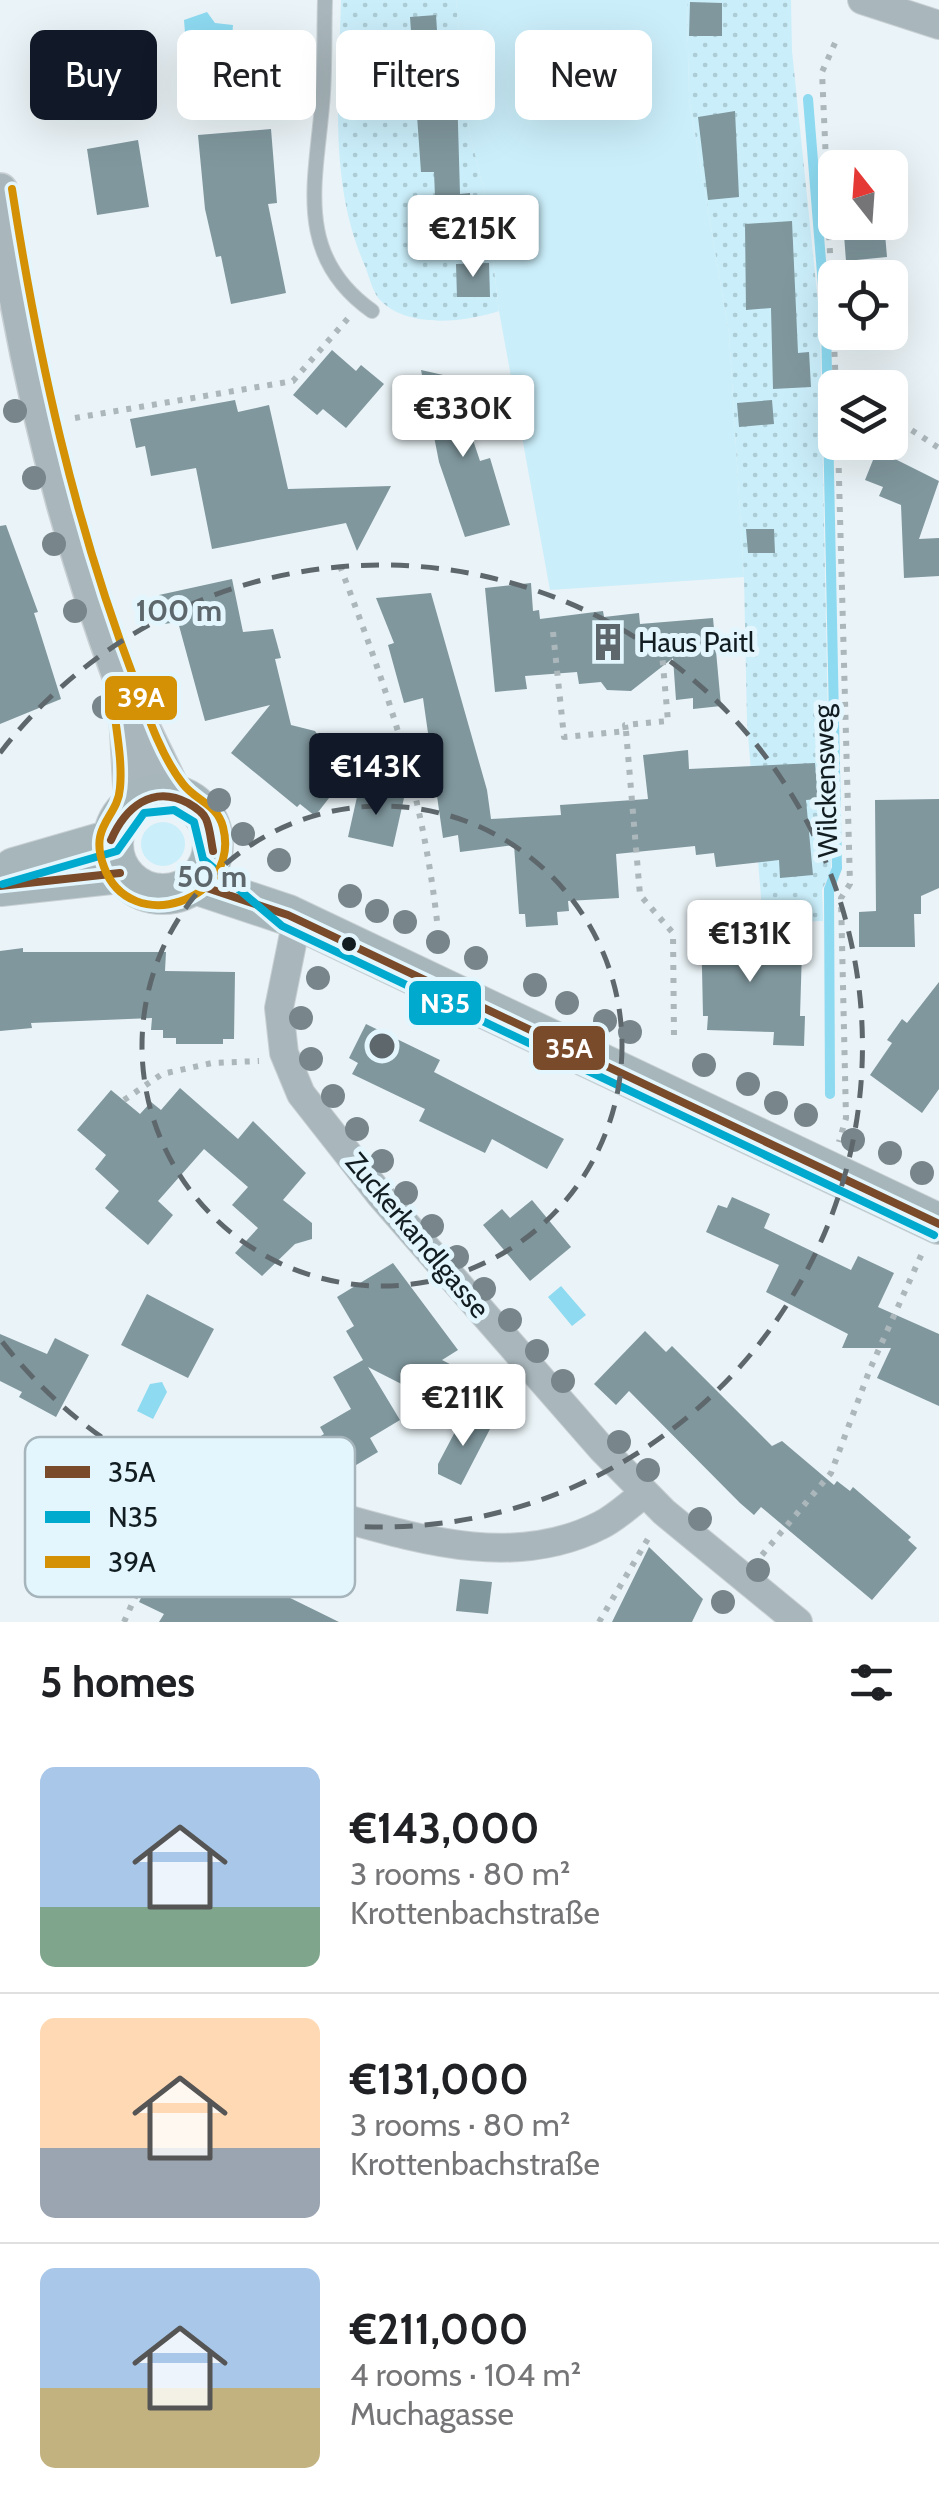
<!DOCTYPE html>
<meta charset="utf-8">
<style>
:root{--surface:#fff;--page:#f2f2f2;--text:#202124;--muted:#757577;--line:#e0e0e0;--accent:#111827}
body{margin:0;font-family:Cabin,sans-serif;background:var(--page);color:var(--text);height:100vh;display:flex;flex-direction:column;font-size:38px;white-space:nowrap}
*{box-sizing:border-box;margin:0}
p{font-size:32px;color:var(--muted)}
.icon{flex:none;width:55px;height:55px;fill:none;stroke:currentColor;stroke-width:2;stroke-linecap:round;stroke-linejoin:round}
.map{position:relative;height:1622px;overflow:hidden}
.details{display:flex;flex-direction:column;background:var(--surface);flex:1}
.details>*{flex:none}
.top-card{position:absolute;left:30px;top:30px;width:880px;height:90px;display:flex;gap:20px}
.needle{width:65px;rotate:343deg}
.fabs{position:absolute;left:818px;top:150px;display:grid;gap:20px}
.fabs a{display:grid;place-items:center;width:90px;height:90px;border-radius:15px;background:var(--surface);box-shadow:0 10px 40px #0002;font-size:50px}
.price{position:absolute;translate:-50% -85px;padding:0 22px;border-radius:10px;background:#fff;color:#222;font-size:32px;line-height:65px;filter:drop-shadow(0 2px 5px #0008)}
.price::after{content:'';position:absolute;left:50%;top:60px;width:30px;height:22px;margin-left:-15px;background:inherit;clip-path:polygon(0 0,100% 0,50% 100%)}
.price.on{background:var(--accent);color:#fff}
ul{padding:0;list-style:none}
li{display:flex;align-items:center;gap:30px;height:250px;padding:0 40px}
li+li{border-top:2px solid var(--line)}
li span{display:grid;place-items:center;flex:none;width:280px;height:200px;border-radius:15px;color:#555}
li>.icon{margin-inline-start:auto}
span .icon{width:120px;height:120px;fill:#fffc;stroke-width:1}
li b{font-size:42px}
h2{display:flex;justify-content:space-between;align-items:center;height:120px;padding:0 40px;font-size:42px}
.tag{padding:0 35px;border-radius:15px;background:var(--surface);box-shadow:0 10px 40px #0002;font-size:35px;line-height:90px}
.tag.on{background:var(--accent);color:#fff}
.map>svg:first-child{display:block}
.grass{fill:#caeefa}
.garden{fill:url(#garden-dots)}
.water{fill:#8ddaf1}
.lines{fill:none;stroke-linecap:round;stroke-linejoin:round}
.stream{stroke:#8ddaf1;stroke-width:10}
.building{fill:#7f979d}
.service-casing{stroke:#c8d0d4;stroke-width:16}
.minor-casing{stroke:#c8d0d4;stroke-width:30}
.tertiary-casing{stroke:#c8d0d4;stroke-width:38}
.secondary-casing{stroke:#c8d0d4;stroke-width:42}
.path{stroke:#acb7bb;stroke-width:6;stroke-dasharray:5 8;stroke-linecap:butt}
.service{stroke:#a9b7bc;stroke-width:14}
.minor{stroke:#a9b7bc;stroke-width:28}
.tertiary{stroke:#a9b7bc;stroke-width:35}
.secondary{stroke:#a6b6bb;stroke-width:40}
.bus-1-casing{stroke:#e4f6fd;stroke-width:15}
.bus-2-casing{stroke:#e4f6fd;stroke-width:15}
.bus-3-casing{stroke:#e4f6fd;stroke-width:15}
.bus-1{stroke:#7a4b2a;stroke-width:8}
.bus-2{stroke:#00a9ce;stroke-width:8}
.bus-3{stroke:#d59105;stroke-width:8}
.tree{fill:#78868b}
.ring{fill:none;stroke:#5e686c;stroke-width:5;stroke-dasharray:18 12}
.bus-dot{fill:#121d21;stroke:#e4f6fd;stroke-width:4}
.labels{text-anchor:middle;stroke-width:10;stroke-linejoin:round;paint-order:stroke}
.poi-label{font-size:28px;fill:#121d21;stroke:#e4f6fd;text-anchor:start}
.street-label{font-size:28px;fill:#121d21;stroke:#e4f6fd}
.key{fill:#e4f6fd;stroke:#a5b5bb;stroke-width:2.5}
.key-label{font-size:28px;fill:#121d21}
.centre{fill:#5e686c;stroke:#e4f6fd;stroke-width:5}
.ring-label{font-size:30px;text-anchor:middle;font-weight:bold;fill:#5e686c;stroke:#e4f6fd;stroke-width:10;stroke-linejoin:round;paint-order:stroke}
.line-badge{stroke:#e4f6fd;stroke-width:4}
.badge-label{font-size:28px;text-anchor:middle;font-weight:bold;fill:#fff}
</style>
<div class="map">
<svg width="939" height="1622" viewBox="0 0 939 1622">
<defs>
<pattern id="garden-dots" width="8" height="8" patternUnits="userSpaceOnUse" patternTransform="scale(2.5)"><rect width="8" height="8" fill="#caeefa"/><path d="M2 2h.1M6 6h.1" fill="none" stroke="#acccd6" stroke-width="1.8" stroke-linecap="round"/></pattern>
</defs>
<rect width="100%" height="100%" fill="#eaf3f7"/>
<!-- grass -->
<path class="grass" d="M456 0H687L689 98 729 333 744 577 550 590 499 311 485 194 469 131Z
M141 844a22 22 0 1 1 44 0a22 22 0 1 1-44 0Z"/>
<!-- garden -->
<path class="garden" d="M341 0H456L469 131 485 194 499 311C466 322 409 329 381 301 373 294 369 276 365 266 328 182 339 90 341 0Z
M687 0H791L792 51 820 322 831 871 822 890 823 921 763 923 747 722 744 577 729 333 689 98Z"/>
<!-- water -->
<path class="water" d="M207 12 215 23 233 25 232 38 239 40 237 63 228 75 196 78 187 59 184 20Z
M561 1286 586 1315 572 1326 548 1297Z
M162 1382 167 1392 153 1419 137 1411 150 1384Z"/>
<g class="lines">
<!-- stream -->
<path class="stream" d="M808 99 826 323 837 868 829 889 830 1094"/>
</g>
<!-- building -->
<path class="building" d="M690 2 722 3V36H689Z
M436 15 440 76 447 75 448 90H457L460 194 470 193 471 220 436 221 434 172H421L410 17Z
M735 111 739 197 708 200 698 117Z
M271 129 277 203 268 204 286 293 231 304 221 256 216 257 205 209 198 135Z
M138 140 149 207 97 215 87 149Z
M792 221 798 353 809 352 811 387 773 389 771 308 746 310 745 224Z
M843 222H884L887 257 846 261Z
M489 263 490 297H457L456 264Z
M332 350 356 371 361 365 384 384 346 428 323 409 317 415 293 395Z
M421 370 452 377 480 461 490 458 510 525 465 537 439 462Z
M235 400 238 412 269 405 288 489 391 486 357 551 346 523 212 549 196 468 151 476 145 446 136 448 130 419Z
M772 400 774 424 739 427 737 403Z
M877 450 939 481 919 539 939 538V576L904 578 901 505 879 496 883 487 865 480Z
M6 525 38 612 34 613 61 699 0 724V526Z
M746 529H774L775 553H748Z
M232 579 243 632 273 629 281 658 275 659 291 725 315 731 332 755 326 763 333 769 324 780 340 784 315 816 300 804 297 807 231 753 270 705 205 721 178 622 164 624 159 595Z
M531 583 533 611 539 610 540 619 603 611 604 617 639 613 640 624 713 618 721 706 693 709V698L676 700 673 658 631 691 607 690 601 682 579 684 577 672 525 676 527 689 495 692 485 588Z
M431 593 487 790 491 819 561 815 560 805 648 799 643 755 688 750 689 769 815 763 818 799 806 800 813 875 780 878 779 860 716 867 714 853 696 855 695 846 616 854 619 898 568 901 569 911 557 912 558 925 526 927 525 914H519L514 845 460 852 458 835 443 838 423 698 404 703 388 645 394 643 376 598Z
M359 788 404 798 393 847 348 837Z
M939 799V888L921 896V914H914L915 947H859V912L876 911 875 800Z
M701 920 740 921V931L755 932V949L802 950 800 1016H805L804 1046 773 1045 774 1032 707 1030 708 1016H703Z
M23 948V952H166L165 971 235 972 234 1039H223V1044H176V1038H163V1030H151L152 1018 31 1023 32 1028 0 1031V951Z
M939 982V1089L922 1113 870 1075 892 1043 887 1040 902 1019 907 1023Z
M366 1024 440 1060 434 1072 564 1139 547 1169 492 1139 485 1153 419 1121 425 1109 352 1074 358 1063 349 1058Z
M180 1088 238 1139 253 1121 306 1173 283 1200 312 1223V1239L295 1244 262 1276 235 1253 258 1228 232 1205 248 1187 204 1149 158 1201 173 1215 148 1245 105 1208 119 1191 95 1169 106 1155 77 1130 111 1090 140 1114 151 1102 161 1110Z
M732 1197 770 1214 764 1228 851 1270 858 1256 894 1273 878 1307 939 1334V1406L877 1378 891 1348H842L848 1334 766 1292 779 1265 706 1232 718 1205 727 1208Z
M532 1200 571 1247 530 1281 483 1225 502 1209 510 1218Z
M393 1263 458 1350 442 1360 473 1376 433 1400 368 1367 400 1420 370 1438 378 1452 346 1471 341 1463 326 1471 310 1443 324 1434 320 1427 351 1409 333 1377 363 1360 346 1331 354 1326 337 1297Z
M147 1294 214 1329 188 1378 121 1345Z
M645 1331 666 1352 672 1346 772 1446 782 1441 834 1485 837 1481 850 1491 853 1487 911 1537 908 1540 917 1548 872 1600 761 1507 754 1515 740 1503 629 1391 616 1405 594 1384Z
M0 1334 47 1354 55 1338 89 1355 56 1417 19 1397 22 1392 0 1381Z
M466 1411 490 1429 461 1485 438 1474V1464Z
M170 1539 339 1622H159L164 1614 139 1602Z
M649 1547 703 1599 692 1622H612Z
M460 1579 492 1582 488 1614 456 1611Z"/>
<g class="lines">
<!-- service casing -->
<g class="service-casing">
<path id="service" d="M325 0C324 31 325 62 323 93 318 175 290 253 372 311"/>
</g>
<!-- minor casing -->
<g class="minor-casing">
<path id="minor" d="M862 0 939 25
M297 919 279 1008 284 1053 301 1094 381 1196 602 1449 664 1512 798 1622
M291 1504C391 1529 502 1576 601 1525 617 1517 631 1503 645 1493"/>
</g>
<!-- tertiary casing -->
<g class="tertiary-casing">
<path id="tertiary" d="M0 191C23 358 64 526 123 684 137 722 158 757 174 795
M127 714 132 803"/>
</g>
<!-- secondary casing -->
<g class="secondary-casing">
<path id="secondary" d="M113 844a50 50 0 1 1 100 0a50 50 0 1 1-100 0Z
M14 868 111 840
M195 884 288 915 939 1224
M0 886 120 873"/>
</g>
<!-- path -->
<path class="path" d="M835 43 822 72 836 388
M890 416 939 448
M75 418 293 381 350 316
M838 442 850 884 841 898 846 1118 839 1142
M340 566C387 689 422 789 437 921
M553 632 564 737 626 731 625 725 668 721 660 631
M626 731 640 895 673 933 674 1036
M124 1100 162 1074 212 1063 259 1061
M762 1555 831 1473 870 1369 923 1251
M124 1622 160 1541 172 1525
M599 1622 649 1537"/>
<!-- service -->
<use href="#service" class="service"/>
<!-- minor -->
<use href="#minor" class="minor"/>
<!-- tertiary -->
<use href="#tertiary" class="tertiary"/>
<!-- secondary -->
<use href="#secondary" class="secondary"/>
<!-- bus-1 casing -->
<g class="bus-1-casing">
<path id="bus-1" d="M111 840C125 808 152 784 188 803 195 807 203 812 206 819 210 828 211 841 213 851
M195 884 288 915 939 1224
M0 886 120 873"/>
</g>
<!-- bus-2 casing -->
<g class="bus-2-casing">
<path id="bus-2" d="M3 884 117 851 144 813 174 810 194 822 203 859 282 926 934 1235"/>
</g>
<!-- bus-3 casing -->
<g class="bus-3-casing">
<path id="bus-3" d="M12 189C38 357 74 522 135 681 147 714 161 756 183 784 196 801 217 804 223 827 242 901 130 938 104 867 88 825 118 818 120 788 123 757 114 721 112 690"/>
</g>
<!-- bus-1 -->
<use href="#bus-1" class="bus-1"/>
<!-- bus-2 -->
<use href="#bus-2" class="bus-2"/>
<!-- bus-3 -->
<use href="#bus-3" class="bus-3"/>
</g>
<!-- trees -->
<g class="tree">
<circle cx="15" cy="411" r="12"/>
<circle cx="34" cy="478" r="12"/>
<circle cx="54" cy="544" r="12"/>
<circle cx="75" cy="611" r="12"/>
<circle cx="104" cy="707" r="12"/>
<circle cx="219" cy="800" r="12"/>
<circle cx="243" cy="834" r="12"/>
<circle cx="279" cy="860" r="12"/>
<circle cx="350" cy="896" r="12"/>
<circle cx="377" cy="911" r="12"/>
<circle cx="405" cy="922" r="12"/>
<circle cx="438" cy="942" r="12"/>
<circle cx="476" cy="958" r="12"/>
<circle cx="318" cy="978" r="12"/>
<circle cx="535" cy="985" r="12"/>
<circle cx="567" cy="1003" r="12"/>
<circle cx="301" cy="1018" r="12"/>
<circle cx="605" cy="1021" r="12"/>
<circle cx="630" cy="1032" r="12"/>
<circle cx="311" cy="1059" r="12"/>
<circle cx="704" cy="1065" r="12"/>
<circle cx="748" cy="1084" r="12"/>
<circle cx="333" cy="1096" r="12"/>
<circle cx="776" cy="1103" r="12"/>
<circle cx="806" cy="1115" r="12"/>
<circle cx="357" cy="1129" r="12"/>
<circle cx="853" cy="1140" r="12"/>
<circle cx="890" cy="1153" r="12"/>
<circle cx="382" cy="1161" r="12"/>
<circle cx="922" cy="1173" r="12"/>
<circle cx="406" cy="1193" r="12"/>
<circle cx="432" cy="1226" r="12"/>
<circle cx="457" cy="1257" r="12"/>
<circle cx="484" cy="1289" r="12"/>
<circle cx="510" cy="1320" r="12"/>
<circle cx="537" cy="1351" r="12"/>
<circle cx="563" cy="1381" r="12"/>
<circle cx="619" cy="1442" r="12"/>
<circle cx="648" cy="1470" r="12"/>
<circle cx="700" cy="1519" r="12"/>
<circle cx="758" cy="1570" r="12"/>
<circle cx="723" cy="1602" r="12"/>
</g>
<!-- distance rings -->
<g class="ring">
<circle cx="382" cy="1046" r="240"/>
<path d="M0 753A481 481 0 1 1 0 1339"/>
</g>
<!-- icons -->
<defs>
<g id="building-bare" transform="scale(3)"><path d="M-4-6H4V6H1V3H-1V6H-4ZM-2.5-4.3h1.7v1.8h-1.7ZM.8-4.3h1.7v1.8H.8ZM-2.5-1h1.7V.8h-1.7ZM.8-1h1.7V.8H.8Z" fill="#5e686c" stroke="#e4f6fd" stroke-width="2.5" paint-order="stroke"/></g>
</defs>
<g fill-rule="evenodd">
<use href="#building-bare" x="608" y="642"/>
</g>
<!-- markers -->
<circle class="bus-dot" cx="349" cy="944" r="9"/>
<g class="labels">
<!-- poi labels -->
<g class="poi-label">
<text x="638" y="652">Haus Paitl</text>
</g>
<!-- street labels -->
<g class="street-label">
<text transform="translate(825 781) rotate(-92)" y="10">Wilckensweg</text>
<text transform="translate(418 1235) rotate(50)" y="10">Zuckerkandlgasse</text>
</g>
</g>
<!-- legend -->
<rect x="25" y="1437" width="330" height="160" rx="15" class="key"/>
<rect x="45" y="1466" width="45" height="12" fill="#7a4b2a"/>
<rect x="45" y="1511" width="45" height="12" fill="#00a9ce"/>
<rect x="45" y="1556" width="45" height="12" fill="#d59105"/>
<g class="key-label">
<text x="108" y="1482">35A</text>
<text x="108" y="1527">N35</text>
<text x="108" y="1572">39A</text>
</g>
<circle cx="382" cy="1046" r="15" class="centre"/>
<g class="ring-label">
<text x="179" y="621">100 m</text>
<text x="212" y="887">50 m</text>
</g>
<g class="line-badge">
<rect x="103" y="674" width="76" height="48" rx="10" fill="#d59105"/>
<rect x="407" y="979" width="76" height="48" rx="10" fill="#00a9ce"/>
<rect x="531" y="1024" width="76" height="48" rx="10" fill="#7a4b2a"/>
</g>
<g class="badge-label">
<text x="141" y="707">39A</text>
<text x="445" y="1013">N35</text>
<text x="569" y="1058">35A</text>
</g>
</svg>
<div class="fabs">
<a><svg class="needle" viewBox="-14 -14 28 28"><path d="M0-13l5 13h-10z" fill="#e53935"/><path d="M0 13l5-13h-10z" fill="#757577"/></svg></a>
<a><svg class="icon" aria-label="locate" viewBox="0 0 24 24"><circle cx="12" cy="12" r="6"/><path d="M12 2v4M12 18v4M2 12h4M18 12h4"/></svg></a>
<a><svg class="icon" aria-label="layers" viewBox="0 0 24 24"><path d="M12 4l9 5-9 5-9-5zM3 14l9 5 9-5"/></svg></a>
</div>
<b class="price" style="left:473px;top:280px">€215K</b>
<b class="price" style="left:463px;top:460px">€330K</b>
<b class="price on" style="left:376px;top:818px">€143K</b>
<b class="price" style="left:750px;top:985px">€131K</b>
<b class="price" style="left:463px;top:1449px">€211K</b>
<div class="top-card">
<a class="tag on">Buy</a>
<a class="tag">Rent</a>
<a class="tag">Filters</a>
<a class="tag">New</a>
</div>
</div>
<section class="details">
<h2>5 homes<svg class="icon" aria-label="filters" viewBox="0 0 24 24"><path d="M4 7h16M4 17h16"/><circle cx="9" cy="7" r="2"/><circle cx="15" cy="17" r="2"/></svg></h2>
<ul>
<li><span style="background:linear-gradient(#a9c7e8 70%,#7fa58c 0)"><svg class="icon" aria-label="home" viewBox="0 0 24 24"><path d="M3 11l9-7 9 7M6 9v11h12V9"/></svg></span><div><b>€143,000</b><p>3 rooms · 80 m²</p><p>Krottenbachstraße</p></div></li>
<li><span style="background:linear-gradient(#ffd9b3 65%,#9aa5b1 0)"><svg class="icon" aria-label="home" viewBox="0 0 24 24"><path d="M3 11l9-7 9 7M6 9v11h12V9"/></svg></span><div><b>€131,000</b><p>3 rooms · 80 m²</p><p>Krottenbachstraße</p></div></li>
<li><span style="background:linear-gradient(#a9c7e8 60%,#c2b280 0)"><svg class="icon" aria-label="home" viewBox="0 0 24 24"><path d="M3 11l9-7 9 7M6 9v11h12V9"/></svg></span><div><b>€211,000</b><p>4 rooms · 104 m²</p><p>Muchagasse</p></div></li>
</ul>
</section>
